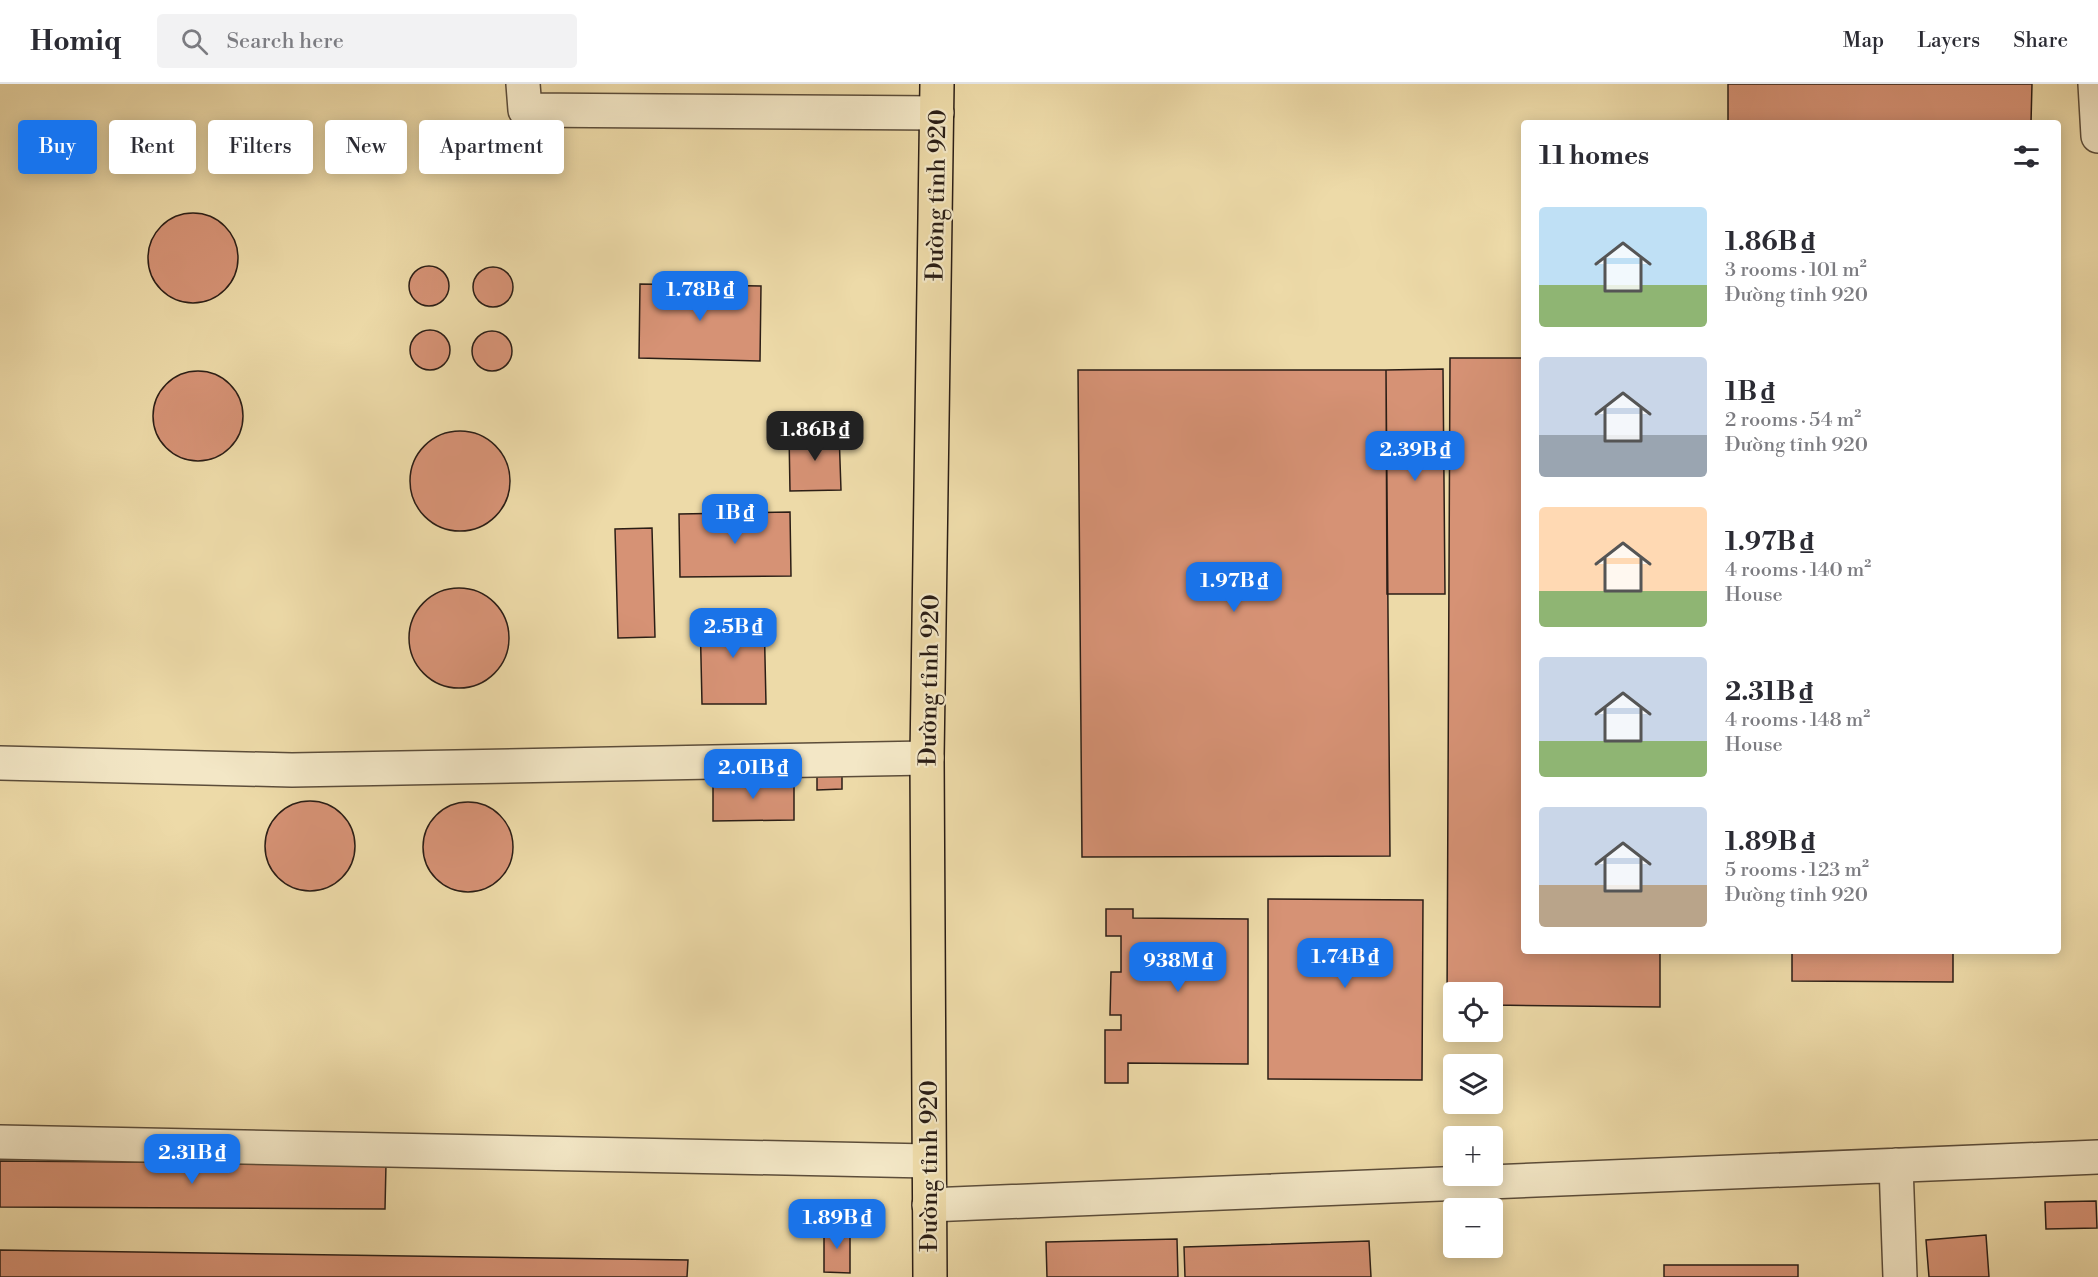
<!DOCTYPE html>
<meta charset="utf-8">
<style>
:root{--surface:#fff;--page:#f2f2f3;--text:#2b2b33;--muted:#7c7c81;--line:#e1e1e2;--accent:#1a73e8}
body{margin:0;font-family:"Libre Bodoni",serif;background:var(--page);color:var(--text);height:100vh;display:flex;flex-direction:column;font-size:22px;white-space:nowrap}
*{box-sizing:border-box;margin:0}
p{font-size:20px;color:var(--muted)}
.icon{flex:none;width:33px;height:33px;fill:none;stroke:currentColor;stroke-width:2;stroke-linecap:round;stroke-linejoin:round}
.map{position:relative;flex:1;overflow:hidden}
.sheet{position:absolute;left:1521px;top:36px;width:540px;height:834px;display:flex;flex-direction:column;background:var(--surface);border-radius:6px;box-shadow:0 3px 15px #0003}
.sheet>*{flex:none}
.hud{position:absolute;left:18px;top:36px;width:570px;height:54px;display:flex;gap:12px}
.tools{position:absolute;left:1443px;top:898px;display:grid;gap:12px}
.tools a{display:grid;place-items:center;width:60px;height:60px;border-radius:6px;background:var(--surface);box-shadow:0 3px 15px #0003;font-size:30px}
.price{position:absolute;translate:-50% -51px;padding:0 14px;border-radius:12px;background:var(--accent);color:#fff;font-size:20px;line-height:39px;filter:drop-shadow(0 2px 3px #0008)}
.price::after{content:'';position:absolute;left:50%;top:36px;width:18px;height:14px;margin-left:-9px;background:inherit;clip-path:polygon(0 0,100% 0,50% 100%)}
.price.current{background:#222;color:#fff}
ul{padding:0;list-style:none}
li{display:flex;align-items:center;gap:18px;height:150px;padding:0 18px}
li span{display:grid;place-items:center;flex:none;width:168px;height:120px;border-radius:6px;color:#555}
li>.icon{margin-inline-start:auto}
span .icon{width:72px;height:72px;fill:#fffc;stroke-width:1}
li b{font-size:26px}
h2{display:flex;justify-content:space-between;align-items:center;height:72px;padding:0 18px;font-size:26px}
.pill{padding:0 21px;border-radius:6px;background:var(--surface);box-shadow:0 3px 15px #0003;font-size:21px;line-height:54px}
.pill.current{background:var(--accent);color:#fff}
header{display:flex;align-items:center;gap:36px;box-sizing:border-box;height:84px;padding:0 30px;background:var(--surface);border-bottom:2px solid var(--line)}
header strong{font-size:28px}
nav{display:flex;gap:33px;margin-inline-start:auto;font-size:21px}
.search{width:420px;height:54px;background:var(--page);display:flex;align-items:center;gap:15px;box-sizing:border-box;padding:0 21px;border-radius:6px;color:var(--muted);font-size:22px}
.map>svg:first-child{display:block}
.building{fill:#d69275;stroke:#2b1e16;stroke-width:1.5}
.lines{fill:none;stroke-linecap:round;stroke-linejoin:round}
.minor-casing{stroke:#5c4d3a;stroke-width:36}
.major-casing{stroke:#2b1e16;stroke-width:36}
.minor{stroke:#f3e7c6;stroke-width:33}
.major{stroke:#eddaa8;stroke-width:33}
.labels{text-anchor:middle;stroke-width:4.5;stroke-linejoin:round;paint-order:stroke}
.street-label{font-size:24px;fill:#2b1e16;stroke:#f3e7c6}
</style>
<header>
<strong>Homiq</strong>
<div class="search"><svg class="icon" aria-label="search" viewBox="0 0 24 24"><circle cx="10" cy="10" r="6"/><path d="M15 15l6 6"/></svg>Search here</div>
<nav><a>Map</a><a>Layers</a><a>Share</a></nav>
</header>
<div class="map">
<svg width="2098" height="1193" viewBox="0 0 2098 1193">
<rect width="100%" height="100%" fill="#eddaa8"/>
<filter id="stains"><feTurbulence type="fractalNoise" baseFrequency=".00333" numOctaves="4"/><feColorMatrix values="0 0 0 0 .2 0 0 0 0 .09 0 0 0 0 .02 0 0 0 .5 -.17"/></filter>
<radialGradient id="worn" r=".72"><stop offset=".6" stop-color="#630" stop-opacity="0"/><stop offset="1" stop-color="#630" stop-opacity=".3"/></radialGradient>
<!-- building -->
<path class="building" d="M1728 0H2032L2031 39H1728Z
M148 174a45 45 0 1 1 90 0a45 45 0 1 1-90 0Z
M409 202a20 20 0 1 1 40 0a20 20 0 1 1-40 0Z
M473 203a20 20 0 1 1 40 0a20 20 0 1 1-40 0Z
M640 200 761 202 760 277 639 274Z
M410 266a20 20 0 1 1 40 0a20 20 0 1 1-40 0Z
M472 267a20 20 0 1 1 40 0a20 20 0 1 1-40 0Z
M1450 274H1524V867H1660V923L1492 921V909H1454V921H1447Z
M1443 285 1445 510H1387L1386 286Z
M1078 286H1386L1390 772 1082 773Z
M153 332a45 45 0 1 1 90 0a45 45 0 1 1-90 0Z
M410 397a50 50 0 1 1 100 0a50 50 0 1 1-100 0Z
M839 348 841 406 790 407 789 349Z
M790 428 791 492 680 493 679 430Z
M652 444 655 553 618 554 615 445Z
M409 554a50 50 0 1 1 100 0a50 50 0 1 1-100 0Z
M764 529 766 620H702L700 530Z
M817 683H842V705L817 706Z
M794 695V736L713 737V696Z
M265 762a45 45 0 1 1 90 0a45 45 0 1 1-90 0Z
M423 763a45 45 0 1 1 90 0a45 45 0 1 1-90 0Z
M1268 815 1423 816 1422 996 1268 995Z
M1106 825H1133V834L1248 835V980L1128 979V999H1105V946H1121V931H1110L1111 888H1121V852H1106Z
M1792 867H1953V898L1792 897Z
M0 1077 386 1080 385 1125 0 1123Z
M2096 1117 2097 1144 2046 1145 2045 1118Z
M824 1144H850V1189L824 1188Z
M1986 1151 1989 1193H1929L1926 1156Z
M1177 1155 1178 1193H1047L1046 1158Z
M1369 1157 1371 1193H1185L1184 1163Z
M0 1166 688 1176 687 1193H0Z
M1664 1181H1798V1193H1664Z"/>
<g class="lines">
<!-- minor casing -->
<g class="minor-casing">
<path id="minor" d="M523 0 525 26 937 29
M2095 0 2098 52
M0 679 292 686 927 674
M0 1058 928 1077
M1896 1081 1900 1193
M929 1121 2098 1073"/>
</g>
<!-- major casing -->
<g class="major-casing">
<path id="major" d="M930 1193 927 674 937 0"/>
</g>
<!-- minor -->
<use href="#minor" class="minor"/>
<!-- major -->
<use href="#major" class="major"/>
</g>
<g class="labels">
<!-- street labels -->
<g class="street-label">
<text transform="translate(936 111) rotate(-89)" y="8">Đường tỉnh 920</text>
<text transform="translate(929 596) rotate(-89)" y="8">Đường tỉnh 920</text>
<text transform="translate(929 1082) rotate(-90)" y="8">Đường tỉnh 920</text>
</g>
</g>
<rect width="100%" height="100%" filter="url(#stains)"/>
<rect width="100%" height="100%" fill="url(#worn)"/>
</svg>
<div class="tools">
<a><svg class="icon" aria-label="locate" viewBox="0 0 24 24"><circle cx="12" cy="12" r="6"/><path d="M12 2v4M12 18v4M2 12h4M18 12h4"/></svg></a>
<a><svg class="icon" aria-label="layers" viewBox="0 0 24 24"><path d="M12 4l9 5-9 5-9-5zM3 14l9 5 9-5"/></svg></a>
<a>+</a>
<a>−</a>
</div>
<b class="price" style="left:700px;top:238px">1.78B ₫</b>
<b class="price current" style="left:815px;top:378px">1.86B ₫</b>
<b class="price" style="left:1415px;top:398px">2.39B ₫</b>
<b class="price" style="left:735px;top:461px">1B ₫</b>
<b class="price" style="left:1234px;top:529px">1.97B ₫</b>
<b class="price" style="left:733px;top:575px">2.5B ₫</b>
<b class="price" style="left:753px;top:716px">2.01B ₫</b>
<b class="price" style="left:1345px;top:905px">1.74B ₫</b>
<b class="price" style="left:1178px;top:909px">938M ₫</b>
<b class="price" style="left:192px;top:1101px">2.31B ₫</b>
<b class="price" style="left:837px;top:1166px">1.89B ₫</b>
<div class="hud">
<a class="pill current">Buy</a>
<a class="pill">Rent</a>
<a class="pill">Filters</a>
<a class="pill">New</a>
<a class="pill">Apartment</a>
</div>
<section class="sheet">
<h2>11 homes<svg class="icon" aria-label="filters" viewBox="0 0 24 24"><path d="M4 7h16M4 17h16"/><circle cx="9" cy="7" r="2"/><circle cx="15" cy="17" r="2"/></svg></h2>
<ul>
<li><span style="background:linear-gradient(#bfe0f5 65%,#8fb573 0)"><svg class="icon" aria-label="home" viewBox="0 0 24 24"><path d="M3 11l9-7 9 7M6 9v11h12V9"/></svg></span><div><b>1.86B ₫</b><p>3 rooms · 101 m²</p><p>Đường tỉnh 920</p></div></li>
<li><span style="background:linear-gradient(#c9d6e8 65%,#9aa5b1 0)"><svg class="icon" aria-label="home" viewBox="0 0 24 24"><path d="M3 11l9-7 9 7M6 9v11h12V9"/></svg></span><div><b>1B ₫</b><p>2 rooms · 54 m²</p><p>Đường tỉnh 920</p></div></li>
<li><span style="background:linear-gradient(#ffd9b3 70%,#8fb573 0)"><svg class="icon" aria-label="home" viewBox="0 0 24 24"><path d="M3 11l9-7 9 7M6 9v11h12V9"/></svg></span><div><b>1.97B ₫</b><p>4 rooms · 140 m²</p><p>House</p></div></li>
<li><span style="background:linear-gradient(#c9d6e8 70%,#8fb573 0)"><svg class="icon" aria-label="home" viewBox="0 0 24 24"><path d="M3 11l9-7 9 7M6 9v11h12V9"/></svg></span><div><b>2.31B ₫</b><p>4 rooms · 148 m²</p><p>House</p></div></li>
<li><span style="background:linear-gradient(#c9d6e8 65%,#b9a48a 0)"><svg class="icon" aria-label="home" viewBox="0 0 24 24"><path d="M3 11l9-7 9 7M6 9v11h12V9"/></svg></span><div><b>1.89B ₫</b><p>5 rooms · 123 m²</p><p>Đường tỉnh 920</p></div></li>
</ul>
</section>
</div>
